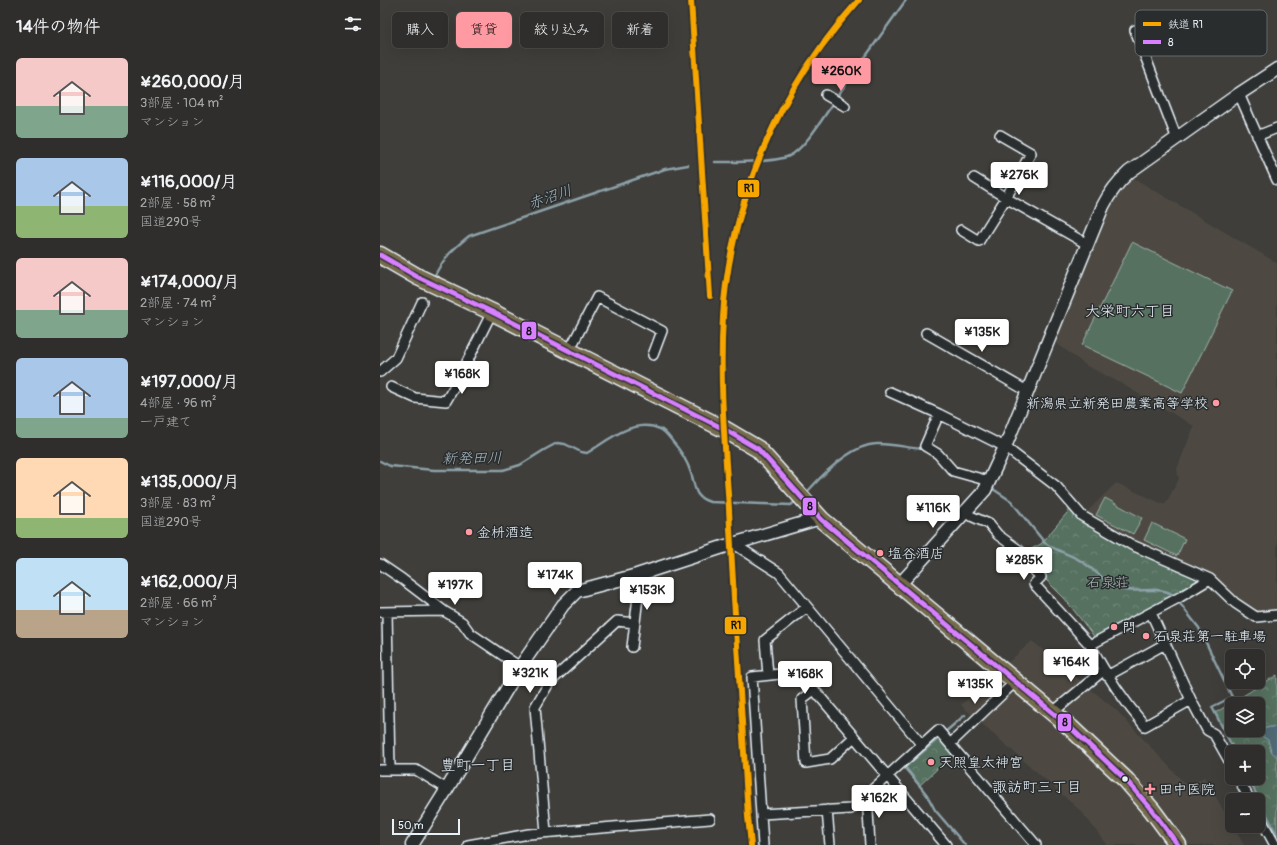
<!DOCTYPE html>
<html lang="ja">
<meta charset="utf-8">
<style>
:root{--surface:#2f2e2c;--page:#3b3a38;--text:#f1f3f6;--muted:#a7a8a9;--line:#4a4a48;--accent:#ff9aa2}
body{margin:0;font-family:Pangolin,"Klee One",sans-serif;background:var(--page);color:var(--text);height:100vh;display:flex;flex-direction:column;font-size:15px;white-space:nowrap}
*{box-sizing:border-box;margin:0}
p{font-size:13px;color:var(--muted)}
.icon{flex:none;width:22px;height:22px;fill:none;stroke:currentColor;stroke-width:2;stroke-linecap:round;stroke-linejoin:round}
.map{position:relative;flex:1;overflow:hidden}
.details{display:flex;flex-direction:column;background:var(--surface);width:380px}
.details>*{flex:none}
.banner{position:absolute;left:12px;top:12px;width:380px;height:36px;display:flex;gap:8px}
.fabs{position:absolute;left:845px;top:649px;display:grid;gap:8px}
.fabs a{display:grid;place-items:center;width:40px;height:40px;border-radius:6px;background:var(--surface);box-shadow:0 4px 16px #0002,0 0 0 1px var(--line);font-size:20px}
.scale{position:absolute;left:12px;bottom:10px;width:68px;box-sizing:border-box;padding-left:4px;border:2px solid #e8f1f8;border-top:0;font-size:11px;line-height:14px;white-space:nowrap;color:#e8f1f8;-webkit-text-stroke:3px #2a2d2e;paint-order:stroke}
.price{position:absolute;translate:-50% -34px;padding:0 9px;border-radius:4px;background:#fff;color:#222;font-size:13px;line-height:26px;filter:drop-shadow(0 1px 2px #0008)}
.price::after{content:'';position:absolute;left:50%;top:24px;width:12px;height:9px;margin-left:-6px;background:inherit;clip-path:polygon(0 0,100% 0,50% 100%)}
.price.current{background:var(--accent);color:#111}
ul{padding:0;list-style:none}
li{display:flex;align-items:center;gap:12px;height:100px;padding:0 16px}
li span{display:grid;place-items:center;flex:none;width:112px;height:80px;border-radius:6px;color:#555}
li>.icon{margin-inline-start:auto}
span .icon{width:48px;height:48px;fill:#fffc;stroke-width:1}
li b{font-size:17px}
h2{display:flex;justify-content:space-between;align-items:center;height:48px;padding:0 16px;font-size:17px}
.chip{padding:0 14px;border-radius:6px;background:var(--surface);box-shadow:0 4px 16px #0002,0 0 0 1px var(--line);font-size:14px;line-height:36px}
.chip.current{background:var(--accent);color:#111}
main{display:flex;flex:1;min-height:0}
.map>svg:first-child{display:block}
.built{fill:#4e4a43}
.forest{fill:url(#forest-crowns);stroke:#9fb1ac;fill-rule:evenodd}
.pitch{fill:#567160;stroke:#9fb1ac}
.water{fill:#506b75;stroke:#8da1a9}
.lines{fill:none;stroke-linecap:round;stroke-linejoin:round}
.stream{stroke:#8da1a9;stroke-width:2.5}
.minor-casing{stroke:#e8f1f8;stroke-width:12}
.tertiary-casing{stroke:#e8f1f8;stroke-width:15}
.trunk-casing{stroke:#e8f1f8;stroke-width:19}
.minor{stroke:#2a2d2e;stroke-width:9}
.tertiary{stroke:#2a2d2e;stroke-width:12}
.trunk{stroke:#746b4b;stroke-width:16}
.rail{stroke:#e8f1f8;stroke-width:2.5;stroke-dasharray:6 3;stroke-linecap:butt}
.bus-1-casing{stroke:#2a2d2e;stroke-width:8}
.bus-1{stroke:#d880ff;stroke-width:5}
.rail-1-casing{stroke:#2a2d2e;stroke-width:9}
.rail-1{stroke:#f7a600;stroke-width:6}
.poi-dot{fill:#ff9aa2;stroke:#2a2d2e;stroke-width:1.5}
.bus-dot{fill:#e8f1f8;stroke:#2a2d2e;stroke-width:1.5}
.labels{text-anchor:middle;stroke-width:3;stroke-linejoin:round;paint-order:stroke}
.poi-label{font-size:14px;fill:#e8f1f8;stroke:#2a2d2e;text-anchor:start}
.park-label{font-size:14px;fill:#a6b7b4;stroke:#2a2d2e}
.water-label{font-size:15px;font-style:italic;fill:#a4b5bd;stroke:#2a2d2e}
.neighbourhood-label{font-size:15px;fill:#e8f1f8;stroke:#2a2d2e}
.key{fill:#2a2d2e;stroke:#63686b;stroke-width:1}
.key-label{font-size:11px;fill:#e8f1f8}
.line-badge{stroke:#2a2d2e;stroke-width:1.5}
.pale-badge-label{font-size:11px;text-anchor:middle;font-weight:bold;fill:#111}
</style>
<main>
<section class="details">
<h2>14件の物件<svg class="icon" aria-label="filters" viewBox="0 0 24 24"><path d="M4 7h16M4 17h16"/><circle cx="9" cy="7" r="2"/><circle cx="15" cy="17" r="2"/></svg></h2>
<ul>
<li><span style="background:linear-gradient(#f6c9c9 60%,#7fa58c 0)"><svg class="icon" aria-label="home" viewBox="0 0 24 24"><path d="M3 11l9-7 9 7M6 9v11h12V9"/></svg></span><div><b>¥260,000/月</b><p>3部屋 · 104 m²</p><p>マンション</p></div></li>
<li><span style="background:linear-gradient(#a9c7e8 60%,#8fb573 0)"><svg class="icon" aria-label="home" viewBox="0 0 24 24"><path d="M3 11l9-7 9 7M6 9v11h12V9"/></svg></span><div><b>¥116,000/月</b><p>2部屋 · 58 m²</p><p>国道290号</p></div></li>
<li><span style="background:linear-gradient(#f6c9c9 65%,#7fa58c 0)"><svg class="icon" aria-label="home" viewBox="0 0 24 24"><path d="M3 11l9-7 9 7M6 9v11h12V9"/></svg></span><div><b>¥174,000/月</b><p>2部屋 · 74 m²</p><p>マンション</p></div></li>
<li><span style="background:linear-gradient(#a9c7e8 75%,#7fa58c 0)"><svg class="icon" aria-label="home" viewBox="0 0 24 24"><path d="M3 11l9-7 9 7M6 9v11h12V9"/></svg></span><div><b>¥197,000/月</b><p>4部屋 · 96 m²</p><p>一戸建て</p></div></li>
<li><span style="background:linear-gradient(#ffd9b3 75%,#8fb573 0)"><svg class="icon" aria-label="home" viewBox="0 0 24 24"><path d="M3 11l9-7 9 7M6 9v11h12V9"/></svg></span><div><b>¥135,000/月</b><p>3部屋 · 83 m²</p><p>国道290号</p></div></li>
<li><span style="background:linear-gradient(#bfe0f5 65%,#b9a48a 0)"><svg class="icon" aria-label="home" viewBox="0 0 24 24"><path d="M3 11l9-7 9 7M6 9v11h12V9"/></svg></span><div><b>¥162,000/月</b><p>2部屋 · 66 m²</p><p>マンション</p></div></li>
</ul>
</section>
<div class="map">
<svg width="897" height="845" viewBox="0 0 897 845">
<defs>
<pattern id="forest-crowns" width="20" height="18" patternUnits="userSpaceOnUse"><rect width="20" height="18" fill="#567160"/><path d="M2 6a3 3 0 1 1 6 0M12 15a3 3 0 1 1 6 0" fill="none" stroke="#6e8678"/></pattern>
</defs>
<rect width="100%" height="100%" fill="#3f3e3a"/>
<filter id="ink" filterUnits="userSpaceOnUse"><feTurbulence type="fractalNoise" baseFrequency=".025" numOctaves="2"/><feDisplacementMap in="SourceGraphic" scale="8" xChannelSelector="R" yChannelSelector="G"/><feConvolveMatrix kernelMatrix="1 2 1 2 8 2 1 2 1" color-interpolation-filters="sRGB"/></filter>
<g filter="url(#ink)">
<!-- built -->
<path class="built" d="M750 176 897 263V612L876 615 845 590 703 516 736 483 785 505 799 479 797 469 814 426 735 380 707 366 675 342 733 194Z
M652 641 736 710 808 787 824 777 864 845H727L703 813 581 705Z"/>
<!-- forest -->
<path class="forest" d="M692 507 700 516 827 579 716 639 685 599 647 561 649 550 661 544Z
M897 675V726L886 728 891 751 897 757V835L868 778H878V752H855L835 713ZM852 704H878V730H852Z
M558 735 574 753 539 786 522 766Z"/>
<!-- pitch -->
<path class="pitch" d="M752 242 852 291 802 393 702 345Z
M725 498 762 518 753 534 716 515Z
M772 523 805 539 797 556 764 540Z"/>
<!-- water -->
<path class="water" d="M897 726V757L891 751 888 740 880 735 881 731 886 728Z"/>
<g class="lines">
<!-- stream -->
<path class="stream" d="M456 98 526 0
M335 162C353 162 394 163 409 156 424 150 444 116 454 102
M55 275C65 256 73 249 89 236L285 169 308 165
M0 461 10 466 54 470H123L140 465 164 450 177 443 185 444 201 452 207 453C227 441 254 417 280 429 285 431 289 437 293 442 301 451 307 461 311 473 316 487 313 497 330 502L411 505 416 501
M610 487 631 501 665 543C676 551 690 554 701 561 714 569 728 585 741 589 754 594 785 584 795 597
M428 491C444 473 471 445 496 444 510 443 528 448 542 449L544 451
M798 601 819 628 852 697 832 707 855 752
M564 733 585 715
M560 737 525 767 547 795 555 810 585 845
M868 778 897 835"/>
<!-- minor casing -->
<g class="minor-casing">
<path id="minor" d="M755 30 797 139
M859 94 897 180
M446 95 465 106
M877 136 897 128
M594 178 626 198 707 244
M581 230 599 241 626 198 651 153 620 135
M546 333 647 391
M189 351 217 297 282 331 273 355
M0 372 16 358 42 302
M11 387 35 398 66 401 77 382 112 312
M510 392 559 414 625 447 676 486 702 516 752 545 830 579 855 603 876 617 897 615
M559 414 545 446 558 454 573 471 609 481
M584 513 609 524 618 535 647 556 643 560 661 577 654 584 710 645
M354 544 399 573 542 745
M0 564 22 579 64 611 82 622 90 633 140 667
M830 579 800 597 710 645C727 676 742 699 765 726L811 700 827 730 834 734 852 766
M0 612 64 611
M7 612 10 770
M771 613 811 700
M252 647 258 597 257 575
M388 675 385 640 427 607
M727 676 785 644
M434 690 422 699 426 763 450 759 474 737
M673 712 724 670
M570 744 636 681
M0 770H36L67 789
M858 778 870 800
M487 795 490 845
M447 810 450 845
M381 814 471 809 558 730 656 845
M878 814 895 845
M166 832 155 707 169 683 237 621 255 623
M88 845 149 834 330 819
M383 845 372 677 419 672 566 845"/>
</g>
<!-- tertiary casing -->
<g class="tertiary-casing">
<path id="tertiary" d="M520 584 605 490 625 447 723 206C730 192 738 182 749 172L859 94 897 69
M32 845 67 789 140 667 183 605 197 591 257 575 346 546 437 519 442 520"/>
</g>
<!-- trunk casing -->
<g class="trunk-casing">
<path id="trunk" d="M0 255 38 277 112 312 344 429 378 449 442 520 691 728 746 780 772 810 798 845"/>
</g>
<!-- minor -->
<use href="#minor" class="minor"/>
<!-- tertiary -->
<use href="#tertiary" class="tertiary"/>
<!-- trunk -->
<use href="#trunk" class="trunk"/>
<!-- rail -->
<path class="rail" d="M371 845 368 817C362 714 354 612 349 509 345 445 339 381 343 317 347 241 373 159 411 93 430 60 453 29 479 0"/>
<!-- bus-1 casing -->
<g class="bus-1-casing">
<path id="bus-1" d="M0 255 38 277 112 312 344 429 378 449 442 520 691 728 746 780 772 810 798 845"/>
</g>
<!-- bus-1 -->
<use href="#bus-1" class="bus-1"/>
<!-- rail-1 casing -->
<g class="rail-1-casing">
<path id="rail-1" d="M311 0 330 296
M371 845 368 817C362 714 354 612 349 509 345 445 339 381 343 317 347 241 373 159 411 93 430 60 453 29 479 0"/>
</g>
<!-- rail-1 -->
<use href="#rail-1" class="rail-1"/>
</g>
</g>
<!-- markers -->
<g class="poi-dot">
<circle cx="836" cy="403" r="4"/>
<circle cx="89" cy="532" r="4"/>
<circle cx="500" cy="553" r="4"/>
<circle cx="734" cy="627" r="4"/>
<circle cx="766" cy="636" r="4"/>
<circle cx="551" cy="762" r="4"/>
<path d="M768 783h4v4h4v4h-4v4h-4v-4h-4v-4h4z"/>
</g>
<circle class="bus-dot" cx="745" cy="779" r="3.5"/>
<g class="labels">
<!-- poi labels -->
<g class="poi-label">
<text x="828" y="408" text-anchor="end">新潟県立新発田農業高等学校</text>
<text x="97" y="537">金枡酒造</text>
<text x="508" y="558">塩谷酒店</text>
<text x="742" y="632">門</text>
<text x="774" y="641">石泉荘第一駐車場</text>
<text x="559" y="767">天照皇太神宮</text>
<text x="779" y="794">田中医院</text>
</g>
<!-- park labels -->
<g class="park-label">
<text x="728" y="587">石泉荘</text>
</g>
<!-- water labels -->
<g class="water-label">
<text transform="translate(170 197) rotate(-19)" y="5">赤沼川</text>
<text transform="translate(92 458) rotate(-1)" y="5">新発田川</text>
</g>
<!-- neighbourhood labels -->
<g class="neighbourhood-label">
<text x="750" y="316">大栄町六丁目</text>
<text x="98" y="770">豊町一丁目</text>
<text x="657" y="792">諏訪町三丁目</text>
</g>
</g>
<!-- legend -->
<rect x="755" y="10" width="132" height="46" rx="6" class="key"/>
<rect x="763" y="22" width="18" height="4" fill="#f7a600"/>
<rect x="763" y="40" width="18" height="4" fill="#d880ff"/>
<g class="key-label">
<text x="788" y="28">鉄道 R1</text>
<text x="788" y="46">8</text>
</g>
<g class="line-badge">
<rect x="357" y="179" width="23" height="19" rx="4" fill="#f7a600"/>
<rect x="141" y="321" width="16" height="19" rx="4" fill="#d880ff"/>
<rect x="422" y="497" width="15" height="19" rx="4" fill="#d880ff"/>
<rect x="344" y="616" width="23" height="19" rx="4" fill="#f7a600"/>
<rect x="677" y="713" width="15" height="19" rx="4" fill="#d880ff"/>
</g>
<g class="pale-badge-label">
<text x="369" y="192">R1</text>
<text x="149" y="335">8</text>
<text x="430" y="510">8</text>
<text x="356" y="629">R1</text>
<text x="685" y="726">8</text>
</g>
</svg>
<div class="fabs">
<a><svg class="icon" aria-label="locate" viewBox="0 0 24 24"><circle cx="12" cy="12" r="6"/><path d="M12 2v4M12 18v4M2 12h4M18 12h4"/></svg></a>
<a><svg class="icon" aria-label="layers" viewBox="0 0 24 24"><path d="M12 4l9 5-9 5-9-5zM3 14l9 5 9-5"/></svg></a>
<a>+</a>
<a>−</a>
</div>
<div class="scale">50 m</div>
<b class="price current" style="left:461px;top:92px">¥260K</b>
<b class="price" style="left:639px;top:196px">¥276K</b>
<b class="price" style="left:602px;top:353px">¥135K</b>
<b class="price" style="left:82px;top:395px">¥168K</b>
<b class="price" style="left:553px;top:529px">¥116K</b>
<b class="price" style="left:644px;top:581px">¥285K</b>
<b class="price" style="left:175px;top:596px">¥174K</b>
<b class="price" style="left:75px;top:606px">¥197K</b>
<b class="price" style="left:267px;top:611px">¥153K</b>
<b class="price" style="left:691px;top:683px">¥164K</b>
<b class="price" style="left:150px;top:694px">¥321K</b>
<b class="price" style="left:425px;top:695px">¥168K</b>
<b class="price" style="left:595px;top:705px">¥135K</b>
<b class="price" style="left:499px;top:819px">¥162K</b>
<div class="banner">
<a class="chip">購入</a>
<a class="chip current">賃貸</a>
<a class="chip">絞り込み</a>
<a class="chip">新着</a>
</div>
</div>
</main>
